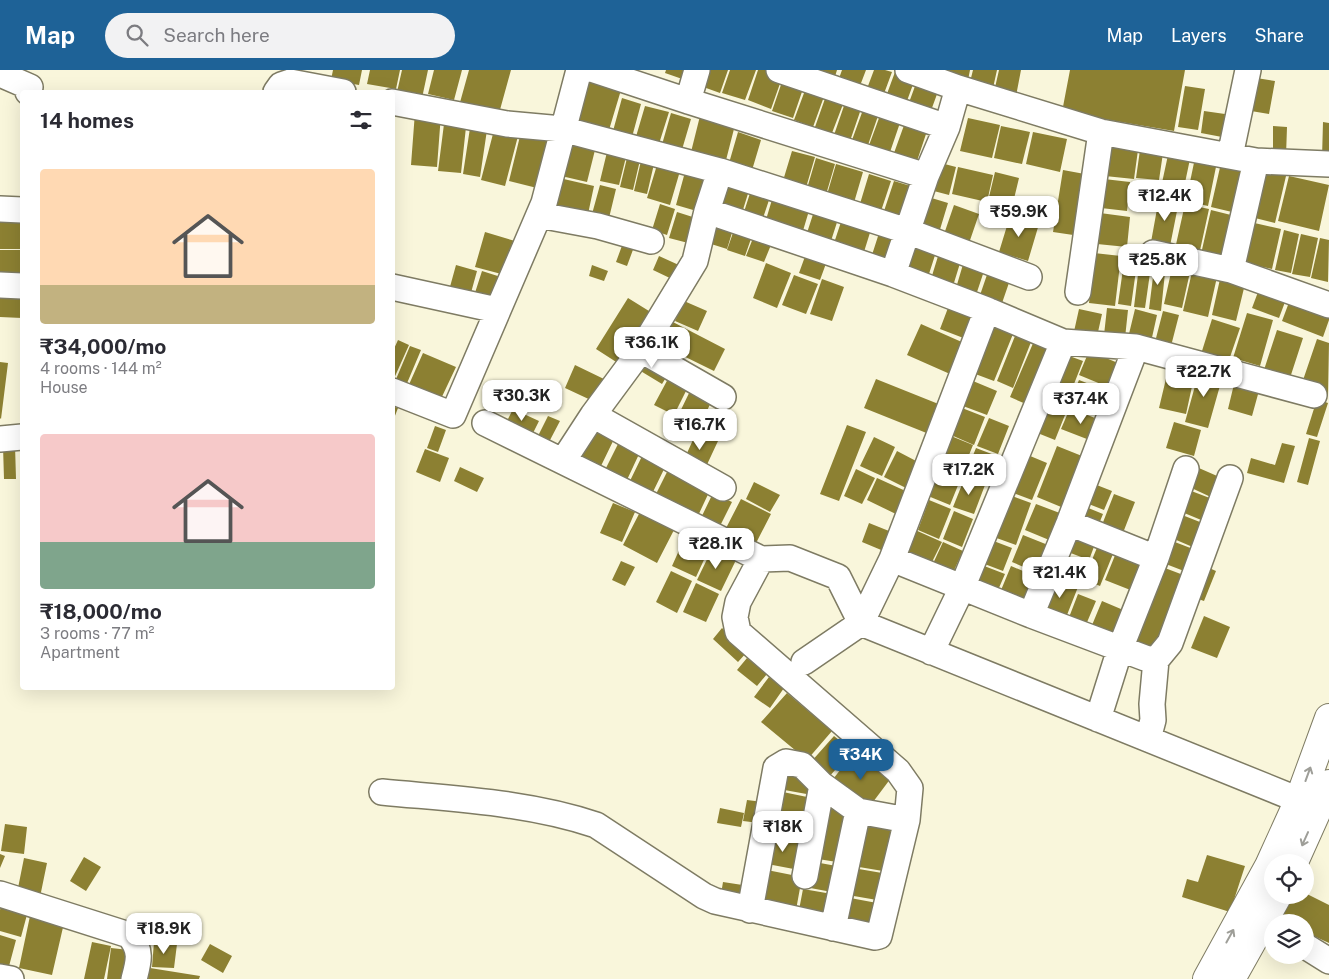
<!DOCTYPE html>
<meta charset="utf-8">
<style>
:root{--surface:#fff;--page:#f2f2f3;--text:#2b2b33;--muted:#7c7c81;--accent:#1e6297}
body{margin:0;font-family:"Public Sans",sans-serif;background:var(--page);color:var(--text);height:100vh;display:flex;flex-direction:column;font-size:19px;white-space:nowrap}
*{box-sizing:border-box;margin:0}
p{font-size:16px;color:var(--muted)}
.icon{flex:none;width:28px;height:28px;fill:none;stroke:currentColor;stroke-width:2;stroke-linecap:round;stroke-linejoin:round}
.map{position:relative;flex:1;overflow:hidden}
.drawer{position:absolute;left:20px;top:20px;width:375px;height:600px;display:flex;flex-direction:column;background:var(--surface);border-radius:5px;box-shadow:0 5px 20px #0002}
.drawer>*{flex:none}
.tools{position:absolute;left:1264px;top:784px;display:grid;gap:10px}
.tools a{display:grid;place-items:center;width:50px;height:50px;border-radius:50%;background:var(--surface);box-shadow:0 5px 20px #0002;font-size:25px}
.price{position:absolute;translate:-50% -42px;padding:0 11px;border-radius:10px;background:#fff;color:#222;font-size:16px;line-height:32px;filter:drop-shadow(0 1px 2px #0008)}
.price::after{content:'';position:absolute;left:50%;top:30px;width:15px;height:11px;margin-left:-8px;background:inherit;clip-path:polygon(0 0,100% 0,50% 100%)}
.price.active{background:var(--accent);color:#fff}
ul{padding:0;list-style:none}
li{display:grid;align-content:center;gap:10px;height:265px;padding:0 20px}
li span{display:grid;place-items:center;height:155px;border-radius:5px;color:#555}
li>.icon{margin-inline-start:auto}
span .icon{width:90px;height:90px;fill:#fffc;stroke-width:1}
li b{font-size:21px}
h2{display:flex;justify-content:space-between;align-items:center;height:60px;padding:0 20px;font-size:21px}
header{display:flex;align-items:center;gap:30px;box-sizing:border-box;height:70px;padding:0 25px;background:var(--accent);color:#fff}
header strong{font-size:24px}
nav{display:flex;gap:28px;margin-inline-start:auto;font-size:18px}
.search{width:350px;height:45px;background:var(--page);display:flex;align-items:center;gap:12px;box-sizing:border-box;padding:0 18px;border-radius:28px;color:var(--muted);font-size:19px}
.map>svg:first-child{display:block}
.building{fill:#8c8032}
.lines{fill:none;stroke-linecap:round;stroke-linejoin:round}
.minor-casing{stroke:#7e7b63;stroke-width:28}
.major-casing{stroke:#7e7b63;stroke-width:30}
.minor{stroke:#fff;stroke-width:25}
.major{stroke:#fff;stroke-width:28}
.oneway{stroke:#9e9e98}
</style>
<header>
<strong>Map</strong>
<div class="search"><svg class="icon" aria-label="search" viewBox="0 0 24 24"><circle cx="10" cy="10" r="6"/><path d="M15 15l6 6"/></svg>Search here</div>
<nav><a>Map</a><a>Layers</a><a>Share</a></nav>
</header>
<div class="map">
<svg width="1329" height="909" viewBox="0 0 1329 909">
<rect width="100%" height="100%" fill="#f9f6db"/>
<!-- building -->
<path class="building" d="M333 0H362L359 15 331 10Z
M370 0H400L396 19 367 14Z
M402 0H428L422 28 397 22Z
M434 0H462L454 30 428 24Z
M469 0H511L498 47 459 36Z
M666 0H692L688 11 665 3Z
M700 0H728L720 23 695 14Z
M730 0H756L745 30 722 23Z
M758 0H768L783 5 771 39 748 30Z
M811 0H837L833 13Z
M842 0H866L858 21 837 14Z
M874 0H885L892 2 882 29 865 24Z
M947 0H970L968 10 946 4Z
M973 0H997L993 18 970 12Z
M999 0H1021L1016 26 994 22Z
M1070 0H1185L1174 61 1062 42Z
M895 2 915 9 904 39 884 32Z
M784 6 805 13 793 48 772 41Z
M1250 7 1275 11 1269 44 1245 40Z
M918 8 940 16 929 46 907 38Z
M582 9 621 20 609 60 570 48Z
M807 15 826 21 813 57 794 50Z
M1185 16 1205 19 1198 60 1178 57Z
M827 23 845 29 832 63 815 57Z
M622 28 641 34 632 67 613 61Z
M846 30 862 36 850 71 834 65Z
M645 36 669 42 658 77 635 70Z
M864 37 879 43 868 75 852 70Z
M882 40 902 47 889 85 868 78Z
M1204 41 1225 44 1222 67 1201 63Z
M415 42 441 44 437 97 411 95Z
M671 43 691 49 681 83 661 78Z
M700 46 735 55 725 94 690 86Z
M907 47 929 55 917 91 894 83Z
M968 48 1000 55 992 88 960 81Z
M1323 52 1329 53V88H1322Z
M444 54 466 57 461 103 438 101Z
M1001 56 1030 62 1022 94 994 88Z
M1273 56 1287 57 1286 86H1273Z
M470 58 487 60 480 107 463 104Z
M522 58 553 66 541 119 509 111Z
M494 60 518 66 505 116 481 110Z
M738 62 761 70 750 107 727 100Z
M1033 62 1067 69 1060 102 1026 94Z
M567 69 596 76 587 112 557 105Z
M1108 76 1138 80 1134 109 1105 106Z
M1140 80 1163 83 1159 110 1136 108Z
M792 81 815 87 805 121 782 114Z
M607 82 626 87 619 115 600 111Z
M1168 85 1190 89 1182 127 1160 122Z
M627 88 640 90 633 120 620 117Z
M816 88 835 94 825 128 806 122Z
M1195 88 1217 92 1208 136 1186 131Z
M641 91 654 94 647 124 634 121Z
M937 92 956 97 949 125 930 120Z
M1221 93 1242 98 1232 142 1211 137Z
M836 94 863 102 853 136 826 128Z
M657 95 680 101 670 135 647 128Z
M958 97 993 105 987 132 952 124Z
M1063 100 1090 105 1080 166 1053 162Z
M1262 100 1286 106 1275 153 1251 147Z
M685 102 709 108 700 142 676 135Z
M995 102 1019 108 1012 137 988 131Z
M869 104 891 111 880 144 859 137Z
M727 106 751 114 741 146 717 138Z
M1289 106 1329 115 1319 161 1278 151Z
M555 107 594 116 588 144 549 135Z
M1104 109 1130 112 1127 141 1101 138Z
M894 111 917 118 906 151 883 144Z
M753 114 772 121 761 154 742 148Z
M600 115 616 119 609 148 592 144Z
M774 123 811 134 802 164 765 153Z
M925 126 948 133 938 166 915 159Z
M1159 128 1179 131 1170 176 1151 172Z
M660 134 675 139 667 165 652 160Z
M1185 134 1209 139 1199 185 1175 179Z
M816 135 840 143 830 174 806 166Z
M954 135 979 144 967 179 942 170Z
M1211 140 1231 145 1222 188 1201 184Z
M677 142 699 149 692 174 669 168Z
M844 143 873 153 863 185 833 176Z
M1100 143 1130 147 1127 177 1097 174Z
M1010 146 1039 154 1028 191 999 182Z
M0 148H22V179H0Z
M715 148 735 153 727 179 708 173Z
M1250 152 1281 159 1272 199 1241 192Z
M735 157 753 163 745 186 727 180Z
M880 160 898 166 889 194 871 188Z
M1284 160 1299 164 1291 203 1275 200Z
M485 162 515 171 505 205 475 197Z
M755 163 773 170 764 192 746 186Z
M1301 164 1318 168 1310 207 1292 204Z
M1320 168 1329 170 1328 212 1311 208Z
M911 171 937 179 928 207 902 199Z
M623 173 634 177 627 196 616 192Z
M0 180H22V205H0Z
M807 181 828 188 820 210 799 203Z
M939 183 961 190 953 216 931 209Z
M1094 183 1121 186 1115 236 1089 233Z
M1125 185 1138 186 1131 236 1118 234Z
M659 186 681 196 674 210 653 200Z
M1140 188 1152 189 1145 238 1134 237Z
M964 191 985 198 976 225 956 218Z
M1155 191 1166 193 1161 241 1149 239Z
M766 193 791 203 777 238 753 228Z
M456 195 477 201 469 230 448 224Z
M592 195 608 201 604 211 589 206Z
M990 196 1012 204 1001 236 979 228Z
M1172 198 1190 202 1182 238 1164 234Z
M482 201 504 208 494 236 473 229Z
M1192 202 1217 207 1208 247 1183 241Z
M794 205 818 214 806 244 782 235Z
M822 209 844 217 832 251 810 244Z
M1220 209 1245 214 1236 251 1212 245Z
M1261 214 1288 224 1279 248 1252 238Z
M0 224H22V248L0 247Z
M1291 227 1329 241V250L1323 267 1282 251Z
M628 228 657 246 624 297 596 279Z
M951 230 977 239 966 269 940 259Z
M684 231 707 241 698 261 675 251Z
M1107 238 1128 240 1125 268 1104 265Z
M1079 239 1102 244 1096 271 1073 266Z
M1135 239 1157 245 1151 272 1128 268Z
M1163 241 1179 245 1171 276 1155 272Z
M1247 243 1273 250 1260 296 1233 288Z
M1212 249 1240 258 1229 290 1202 281Z
M671 251 725 279 714 301 659 274Z
M921 254 964 273 950 304 907 285Z
M989 254 1013 264 994 311 970 302Z
M1277 260 1303 268 1289 311 1263 303Z
M1015 266 1031 272 1013 318 997 311Z
M1317 269 1329 273 1328 325 1301 316Z
M398 270 409 275 392 313V283Z
M1034 271 1059 281 1035 338 1010 327Z
M410 276 421 280 405 318 394 314Z
M1089 281 1118 293 1108 317 1079 305Z
M423 283 456 297 439 333 407 319Z
M1061 283 1083 291 1065 337 1043 328Z
M642 285 670 301 662 314 634 297Z
M0 292 8 293 1 349 0 348Z
M1170 292 1196 298 1186 344 1159 338Z
M575 295 606 310 595 332 565 318Z
M1200 298 1223 305 1208 358 1185 352Z
M669 307 688 317 674 345 654 335Z
M876 309 941 335 929 364 864 338Z
M1079 310 1110 322 1100 347 1068 335Z
M1235 310 1260 317 1252 346 1228 339Z
M973 311 997 321 987 345 963 336Z
M691 319 712 330 699 358 677 348Z
M1317 329 1328 333 1317 367 1306 364Z
M1042 330 1067 340 1055 370 1030 360Z
M392 336 398 338 393 351H392Z
M962 338 985 347 974 375 951 365Z
M1070 338 1100 350 1092 371 1061 359Z
M513 339 539 351 532 365 506 353Z
M548 346 560 351 549 372 538 366Z
M989 348 1009 356 998 384 977 376Z
M1174 352 1201 360 1194 386 1166 378Z
M593 354 616 365 600 398 577 388Z
M847 355 866 362 839 431 820 424Z
M435 356 446 360 438 382 427 378Z
M697 361 718 371 704 401 683 392Z
M951 366 973 375 961 405 939 397Z
M874 367 895 377 882 406 860 396Z
M1309 368 1320 371 1308 415 1297 412Z
M619 372 640 382 626 412 604 402Z
M1282 373 1295 376 1284 413 1247 403 1251 388 1275 395Z
M15 375 16 409H4L3 376Z
M1057 376 1087 388 1066 439 1037 427Z
M976 378 997 386 987 413 965 405Z
M425 379 449 388 440 412 416 402Z
M897 381 918 392 906 418 884 407Z
M644 382 667 393 651 426 628 415Z
M1023 383 1047 393 1032 430 1008 421Z
M1192 395 1224 409 1215 429 1183 414Z
M460 397 484 408 477 422 454 411Z
M669 398 711 418 696 450 653 430Z
M856 399 875 408 862 434 844 426Z
M939 399 961 408 950 435 928 426Z
M965 407 985 415 974 444 953 437Z
M877 408 910 423 900 446 867 430Z
M754 412 780 425 770 442 746 429Z
M1089 412 1112 421 1104 440 1081 431Z
M1186 419 1215 430 1206 452 1177 440Z
M713 423 732 432 718 460 700 450Z
M1007 424 1031 433 1016 475 991 466Z
M1114 424 1135 432 1121 468 1100 460Z
M741 429 771 444 753 479 723 464Z
M929 430 951 439 939 469 918 460Z
M613 433 635 442 622 472 600 463Z
M1036 434 1065 445 1054 472 1025 460Z
M1081 435 1103 444 1096 461 1074 453Z
M954 441 973 449 962 477 943 469Z
M640 442 674 460 657 493 623 475Z
M1177 443 1205 454 1195 478 1167 466Z
M869 453 894 463 886 482 862 472Z
M1078 458 1098 466 1089 490 1068 482Z
M913 459 942 472 928 500 900 487Z
M1023 465 1053 477 1042 505 1012 492Z
M685 467 709 479 696 507 672 496Z
M1101 468 1117 474 1100 516 1084 509Z
M1167 469 1193 479 1184 501 1158 491Z
M991 470 1012 478 1003 501 982 493Z
M943 472 963 481 950 509 930 500Z
M1118 478 1150 491 1138 523 1105 510Z
M712 479 736 490 721 521 697 510Z
M621 491 635 497 625 516 612 510Z
M979 494 1005 504 995 527 970 517Z
M1200 494 1216 501 1204 531 1187 525Z
M1157 495 1186 506 1154 585 1126 574Z
M1011 496 1042 509 1031 537 999 525Z
M671 501 692 511 677 543 656 532Z
M1056 508 1078 517 1065 550 1042 542Z
M696 513 719 524 706 552 683 542Z
M1078 524 1096 531 1085 557 1068 550Z
M1102 531 1128 542 1116 570 1090 560Z
M1204 546 1230 557 1217 588 1191 578Z
M722 558 747 582 738 592 713 569Z
M747 588 767 604 757 616 737 600Z
M769 607 784 618 770 638 754 627Z
M787 623 832 661 807 690 761 652Z
M834 666 852 681 828 708 810 693Z
M855 681 891 708 867 740 830 713Z
M783 695 802 700 812 725 779 719Z
M778 721 812 728 808 749 774 743Z
M747 730 763 732 759 753 743 751Z
M720 738 744 743 741 757 717 753Z
M824 738 852 742 843 793 812 788Z
M862 744 893 750 883 801 853 796Z
M773 746 805 752 802 769 769 763Z
M5 754 27 757 24 784 1 781Z
M767 766 805 773 799 800 762 793Z
M0 784 5 786 0 798Z
M1207 785 1245 796 1230 842 1182 827 1187 809 1198 812Z
M84 787 101 797 86 821 70 811Z
M24 788 47 793 40 827 17 823Z
M809 791 842 797 837 823 805 817Z
M853 798 882 803 877 830 848 825Z
M762 799 802 807 796 840 756 832Z
M723 812 749 816 747 829 721 824Z
M803 819 832 824 828 846 799 840Z
M1305 823 1329 835V873L1305 862V852H1286L1278 848 1289 825H1305Z
M845 827 877 833 872 859 840 853Z
M2 833 28 841 21 867 0 861V840Z
M30 846 64 853 52 905 19 898Z
M0 865 16 870 8 900 0 898Z
M92 872 111 876 104 909H84Z
M154 872 177 874 174 898 152 897Z
M210 874 232 886 223 903 201 890Z
M111 878 129 880 126 909H107Z
M150 898 200 906 199 909H148Z"/>
<g class="lines">
<!-- minor casing -->
<g class="minor-casing">
<path id="minor" d="M594 0 688 31 926 106 947 57 958 18 1101 62 1256 91 1329 94
M779 0 947 57
M908 0 958 18
M0 4 30 17 28 22
M276 22 281 15 290 12 343 22
M688 31 697 0
M392 32 507 54 562 59 720 101 907 161 1029 207
M1230 86 1248 0
M0 139 22 140
M707 141 893 204 987 240 1063 272 1136 277 1314 325
M539 145 598 156 651 171
M1153 183 1231 200 1329 235
M1231 200 1256 91
M893 204 926 106
M0 215 22 216
M392 217 497 240
M1078 222 1101 62
M641 280 723 327
M392 321 453 345 544 133 579 0
M593 345 723 418
M485 353 761 489 790 488 838 507 861 553 1299 730
M0 369 22 367
M563 391 593 345 641 280 695 191 707 141 720 101
M1069 453 1156 488
M892 489 1031 545 1145 588 1156 590 1170 573 1230 408
M1031 545 1069 453 1136 277
M931 582 962 518 1063 272
M804 592 861 553 892 489 987 240
M1098 649 1120 579 1156 488 1186 399
M1148 669 1153 650 1152 634 1156 590
M382 722C453 729 528 732 596 755L704 826 715 831 875 867 879 866 907 750 910 718 898 701 738 562 735 547 738 532 761 489
M805 806 822 715
M0 824 129 865C142 880 139 891 134 909
M750 840 776 698 786 692 802 695 822 715 858 741 907 750
M833 858 858 741
M1305 876 1329 891
M0 907 11 909"/>
</g>
<!-- major casing -->
<g class="major-casing">
<path id="major" d="M1294 792 1329 714
M1207 909 1269 796 1299 730 1329 648
M1231 909 1278 825"/>
</g>
<!-- minor -->
<use href="#minor" class="minor"/>
<!-- major -->
<use href="#major" class="major"/>
</g>
<!-- one-way arrows -->
<defs><path id="oneway-shaft" d="M-6 0H5M1.5-3L5.5 0L1.5 3" fill="none" stroke-width="1.6" stroke-linecap="round" stroke-linejoin="round" transform="scale(1.25)"/></defs>
<g class="oneway">
<use href="#oneway-shaft" transform="translate(1308 704) rotate(-70)"/>
<use href="#oneway-shaft" transform="translate(1305 769) rotate(114)"/>
<use href="#oneway-shaft" transform="translate(1230 866) rotate(-61)"/>
</g>
</svg>
<div class="tools">
<a><svg class="icon" aria-label="locate" viewBox="0 0 24 24"><circle cx="12" cy="12" r="6"/><path d="M12 2v4M12 18v4M2 12h4M18 12h4"/></svg></a>
<a><svg class="icon" aria-label="layers" viewBox="0 0 24 24"><path d="M12 4l9 5-9 5-9-5zM3 14l9 5 9-5"/></svg></a>
</div>
<b class="price" style="left:1165px;top:152px">₹12.4K</b>
<b class="price" style="left:1019px;top:168px">₹59.9K</b>
<b class="price" style="left:1158px;top:216px">₹25.8K</b>
<b class="price" style="left:652px;top:299px">₹36.1K</b>
<b class="price" style="left:1204px;top:328px">₹22.7K</b>
<b class="price" style="left:522px;top:352px">₹30.3K</b>
<b class="price" style="left:1081px;top:355px">₹37.4K</b>
<b class="price" style="left:700px;top:381px">₹16.7K</b>
<b class="price" style="left:969px;top:426px">₹17.2K</b>
<b class="price" style="left:716px;top:500px">₹28.1K</b>
<b class="price" style="left:1060px;top:529px">₹21.4K</b>
<b class="price active" style="left:861px;top:711px">₹34K</b>
<b class="price" style="left:783px;top:783px">₹18K</b>
<b class="price" style="left:164px;top:885px">₹18.9K</b>
<section class="drawer">
<h2>14 homes<svg class="icon" aria-label="filters" viewBox="0 0 24 24"><path d="M4 7h16M4 17h16"/><circle cx="9" cy="7" r="2"/><circle cx="15" cy="17" r="2"/></svg></h2>
<ul>
<li><span style="background:linear-gradient(#ffd9b3 75%,#c2b280 0)"><svg class="icon" aria-label="home" viewBox="0 0 24 24"><path d="M3 11l9-7 9 7M6 9v11h12V9"/></svg></span><div><b>₹34,000/mo</b><p>4 rooms · 144 m²</p><p>House</p></div></li>
<li><span style="background:linear-gradient(#f6c9c9 70%,#7fa58c 0)"><svg class="icon" aria-label="home" viewBox="0 0 24 24"><path d="M3 11l9-7 9 7M6 9v11h12V9"/></svg></span><div><b>₹18,000/mo</b><p>3 rooms · 77 m²</p><p>Apartment</p></div></li>
</ul>
</section>
</div>
